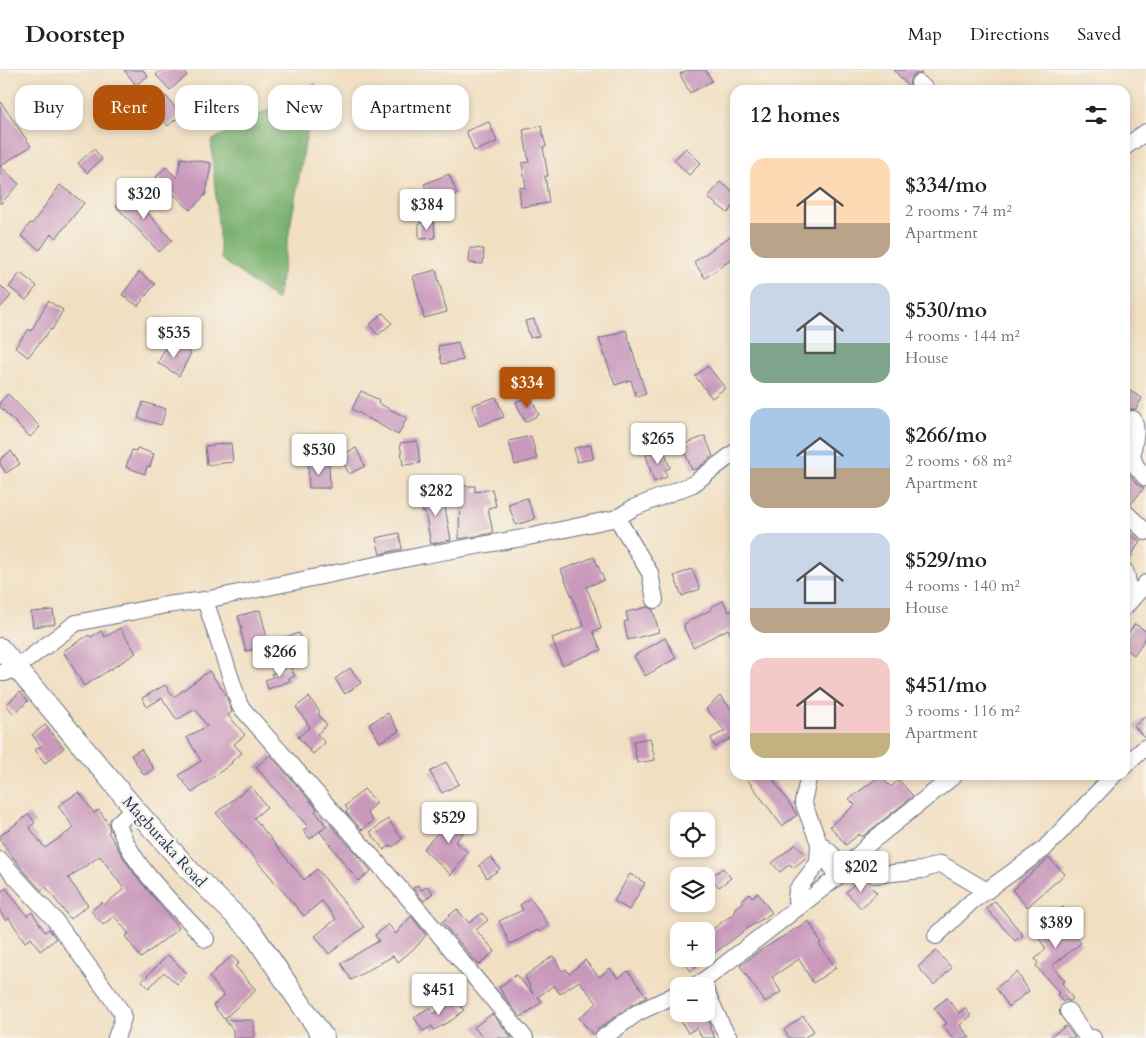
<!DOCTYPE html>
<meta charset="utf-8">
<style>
:root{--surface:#fff;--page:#f2f2f2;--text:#202124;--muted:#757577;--line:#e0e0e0;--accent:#b45309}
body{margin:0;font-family:Cardo,serif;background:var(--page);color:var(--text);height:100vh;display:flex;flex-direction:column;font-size:19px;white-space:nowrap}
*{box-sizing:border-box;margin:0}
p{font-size:16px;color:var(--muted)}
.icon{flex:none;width:28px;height:28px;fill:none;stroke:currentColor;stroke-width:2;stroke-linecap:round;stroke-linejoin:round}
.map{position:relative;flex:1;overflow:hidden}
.panel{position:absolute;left:730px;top:15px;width:400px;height:695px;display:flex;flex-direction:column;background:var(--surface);border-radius:15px;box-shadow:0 2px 8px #0003}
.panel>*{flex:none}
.hud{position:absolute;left:15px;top:15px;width:475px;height:45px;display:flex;gap:10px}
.controls{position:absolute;left:670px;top:742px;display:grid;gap:10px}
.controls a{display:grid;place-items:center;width:45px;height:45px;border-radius:10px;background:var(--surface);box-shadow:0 2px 8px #0003;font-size:25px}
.price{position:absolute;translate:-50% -42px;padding:0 11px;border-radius:5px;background:#fff;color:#222;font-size:16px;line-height:32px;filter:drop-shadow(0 1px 2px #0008)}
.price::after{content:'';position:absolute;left:50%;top:30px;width:15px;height:11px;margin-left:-8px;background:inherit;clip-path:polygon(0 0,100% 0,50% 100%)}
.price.selected{background:var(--accent);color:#fff}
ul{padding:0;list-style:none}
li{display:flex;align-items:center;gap:15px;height:125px;padding:0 20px}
li span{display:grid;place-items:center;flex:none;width:140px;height:100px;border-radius:15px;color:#555}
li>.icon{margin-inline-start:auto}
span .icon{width:60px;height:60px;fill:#fffc;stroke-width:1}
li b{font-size:21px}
h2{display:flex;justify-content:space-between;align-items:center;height:60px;padding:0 20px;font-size:21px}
.pill{padding:0 18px;border-radius:15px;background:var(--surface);box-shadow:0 2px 8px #0003;font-size:18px;line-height:45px}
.pill.selected{background:var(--accent);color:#fff}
header{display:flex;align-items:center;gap:30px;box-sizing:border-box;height:70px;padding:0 25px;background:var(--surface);border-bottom:1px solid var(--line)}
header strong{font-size:24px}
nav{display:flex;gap:28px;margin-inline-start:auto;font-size:18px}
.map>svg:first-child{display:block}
.forest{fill:#78b06e;stroke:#4a7066}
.building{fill:#c999bc}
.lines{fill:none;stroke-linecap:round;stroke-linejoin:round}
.minor-casing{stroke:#666d81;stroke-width:18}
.major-casing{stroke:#666d81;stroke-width:22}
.minor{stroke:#fff;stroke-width:16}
.major{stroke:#fff;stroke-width:20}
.labels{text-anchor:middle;stroke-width:5;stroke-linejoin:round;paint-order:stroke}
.street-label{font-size:16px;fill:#1b2f5e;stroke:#f7f3e8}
</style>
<header>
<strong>Doorstep</strong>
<nav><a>Map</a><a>Directions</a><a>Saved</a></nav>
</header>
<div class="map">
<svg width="1146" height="968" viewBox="0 0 1146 968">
<rect width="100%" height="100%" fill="#f7f3e8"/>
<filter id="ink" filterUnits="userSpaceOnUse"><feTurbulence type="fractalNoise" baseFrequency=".02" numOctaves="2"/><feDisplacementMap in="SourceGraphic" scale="10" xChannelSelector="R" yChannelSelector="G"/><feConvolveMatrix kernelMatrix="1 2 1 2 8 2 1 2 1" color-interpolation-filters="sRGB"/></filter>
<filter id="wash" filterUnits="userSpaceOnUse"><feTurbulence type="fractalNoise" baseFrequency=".0096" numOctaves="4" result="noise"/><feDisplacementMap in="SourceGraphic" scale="20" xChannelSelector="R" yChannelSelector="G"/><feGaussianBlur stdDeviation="1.12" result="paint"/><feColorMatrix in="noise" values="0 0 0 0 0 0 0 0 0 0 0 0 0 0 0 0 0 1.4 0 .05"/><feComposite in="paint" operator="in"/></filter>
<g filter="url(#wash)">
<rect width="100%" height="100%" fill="#f1dfc2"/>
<!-- forest -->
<path class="forest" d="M316 13 277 230 221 189 211 71Z"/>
<g id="blocks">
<!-- building -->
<path class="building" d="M124 0H143L148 6 136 15Z
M162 0H182L187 5 170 20 156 5Z
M688 0H706L712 11 690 23 680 4Z
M894 0H919L922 4H916L912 6 909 11 910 18Z
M54 26 69 44 55 55 40 37Z
M166 26 181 45 168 56 152 37Z
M0 31 31 76 0 96 19 114 0 134Z
M489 52 497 72 474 81 466 61Z
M541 56 546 77H543L548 106H545L549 133 521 137 519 118 526 117 522 93 529 92 523 60Z
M686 78 701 93 689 105 674 90Z
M94 79 102 89 87 103 78 93Z
M181 88 211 93 206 124 190 140 156 107 166 97 177 108Z
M449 104 457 124 433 134 424 114Z
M720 112 735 123V133L728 143 708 128Z
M60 115 84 133 56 168 51 164 40 180 21 166 30 153 32 154Z
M138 118 150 133 143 138 172 170 159 182 116 136Z
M434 152 435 168 419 169V153Z
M735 163V187L705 208 694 192Z
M470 178 484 179 483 194 469 193Z
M436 200 447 242 424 248 413 206Z
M139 202 155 214 138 236 122 225Z
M20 203 37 216 26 230 9 217Z
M0 215 11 226 0 238Z
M48 231 63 240 52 260 51 259 28 287 15 277 29 259 31 261Z
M383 243 392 253 378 265 369 255Z
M534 249 539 266 530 268 525 251Z
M626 260 646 324 636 327 631 310 615 315 599 269Z
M458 272 463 290 442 294 438 276Z
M167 274 180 280 181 278 191 283 179 306 158 293Z
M708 296 725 318 712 328 695 306Z
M1125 318 1142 328 1136 339H1130L1125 343Z
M361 321 379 330 378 333 407 348 398 365 352 339Z
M8 324 40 357 30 367 0 337V332Z
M530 326 539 345 525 352 516 332Z
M496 327 504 347 479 356 472 335Z
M143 332 166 339 161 355 138 348Z
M531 366 537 389 515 395 509 371Z
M705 366 713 386 698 398 692 400 682 375Z
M417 371 420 393 403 395 400 373Z
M231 373 233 392 207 395 205 376Z
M591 375 593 389 577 392 574 378Z
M137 378 154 384 150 397 147 396 145 404 126 397 132 380 136 381Z
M356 378 365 396 349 404 340 386Z
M664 379 670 398 665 400 667 407 654 412 646 385Z
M11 381 20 394 6 403 0 394V389Z
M308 393H329L330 418H309Z
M1130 405 1138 415 1144 418 1131 434 1125 432V412Z
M460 416H475V422L492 419 496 436 488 438 493 463 459 469Z
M442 421 451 470 431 474 425 442 423 443 420 425Z
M527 428 535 449 516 455 508 434Z
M1125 462 1140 471 1128 492 1125 491Z
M399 463 402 479 380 484 376 468Z
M594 487 604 510 586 517 595 537 601 559 593 561 601 580 562 595 552 568 584 556 561 500Z
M692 499 700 519 682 526 674 506Z
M723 531 729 542 735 539V574L728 559 693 577 684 558 685 557 684 554 712 539 711 537Z
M648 537 653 540 659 562 628 570 624 552 628 551 626 542Z
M53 540 55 554 33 557 31 542Z
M260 540 269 575 246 581 240 559H242L238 546Z
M1135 554 1146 561V567L1134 585 1125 578V568Z
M120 558 136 583 84 616 63 581 89 565 91 567 101 561 105 567Z
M299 563 305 580 280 587 273 571Z
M665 568 676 588 645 606 634 586Z
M290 596 295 606 289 608 290 611 268 619 265 610 273 607 271 604Z
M350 598 361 613 345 624 335 609Z
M209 601 225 623 232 642 228 645 245 665 234 674 242 683 231 692 232 693 192 723 179 705 201 691 187 667 207 656 195 639 177 650 162 628 147 637 142 628 165 615 174 627Z
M20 622 28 631 14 644 6 635Z
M720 626 735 643V672L731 668 715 677 711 668 725 661 706 639Z
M309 627 320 642 318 644 327 655 317 664 325 673 313 684 298 667 310 657 296 637Z
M388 643 399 661 380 672 369 654Z
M1146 646V667H1144L1134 656Z
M45 655 64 678 45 693 35 680 41 676 32 665Z
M650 668 655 690 637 693 633 671Z
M141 679 154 699 144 705 131 685Z
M270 685 317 739 315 741 326 756 310 769 303 760 308 757 256 697Z
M446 692 459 714 442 723 430 702Z
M744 705H770L797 745 782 756Z
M880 706 891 717 899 710 913 726 862 767 859 764 846 775 830 756 855 735 849 729Z
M251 716 267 737 254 748 304 810 317 799 364 857 329 884 315 866 336 849 322 831 304 846 216 743Z
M364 719 377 733 367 742 373 751 362 760 346 742 348 740 345 736Z
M79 722 94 743 99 740 108 753 110 761 108 762 125 790 136 806 179 858 141 888 125 866 129 864 114 846 103 855 91 841 102 832 104 835 124 819 100 786 68 808 88 835 70 849 46 817 41 820 21 798 0 770V766L29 744 35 753 29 757 45 778 74 758 58 736Z
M457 742 470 755 455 772 468 782 451 805 423 779Z
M388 749 402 769 393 777 391 775 384 780 370 762Z
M330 754 371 801 358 811 320 762Z
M796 774 807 787 793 798 790 794 780 802 772 793Z
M491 787 500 799 487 808 479 795Z
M1049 788 1065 804 1027 837 1012 820Z
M723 798 731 808 719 817 711 807Z
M630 804 645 813 629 840 614 831Z
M861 807 877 823 861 838 846 822Z
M417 815 422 820 427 816 433 823 424 831 413 818Z
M6 818 27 846 32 842 45 862 49 859 56 869 40 881 31 868 25 872 9 848 6 850 0 842V822Z
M758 823 772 843 748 858 691 901 682 889H706V864L736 842 734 839 744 832 742 830 750 824 752 827Z
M530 828 549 855 539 862 538 860 510 874 499 851 523 840 520 835Z
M995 831 1023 865 1015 871 986 838Z
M1063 837 1071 847 1064 852 1081 873 1052 896 1065 911 1062 913 1073 929 1070 931 1065 930 1063 932 1057 924 1059 923 1036 896 1038 893 1035 889 1046 879 1033 859Z
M457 839 469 853 482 843 488 850 476 860 495 881 479 895 442 852Z
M411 846 426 865 418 875 398 892 393 886 351 910 341 893 379 871 375 865 388 854 396 864Z
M809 851 821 873 819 874 836 898 813 913 799 889 772 907 781 922 765 932 740 896 759 881Z
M936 881 952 898 934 915 918 897Z
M168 885 187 903 177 914 164 902 149 918 142 911Z
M232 886 239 893 235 896 256 920 224 949 213 935 224 926 209 906Z
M553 886 562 901 566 899 569 904 585 890 599 907 610 898 618 908 628 901 647 927 631 935 597 960 593 965 579 948 597 933 579 911 560 924 554 915 538 927 542 932 521 947 508 932 499 917 516 905 533 924 525 906Z
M1017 902 1029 921 1009 937 996 918Z
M454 928 464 940 452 950 434 960 432 956 423 961 414 947 430 937 434 944Z
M947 928 959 943 965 938 971 946 960 955 970 968H953L943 956 947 953 934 938Z
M492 944 510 965 512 968H483L474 957Z
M677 944H705L711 956 709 957 715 968H702L697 958 688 963Z
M803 946 814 961 804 968H789L784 960Z
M225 950H254V968H233V960Z
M1066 956 1075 968H1048Z"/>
</g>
</g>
<g filter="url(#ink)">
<use href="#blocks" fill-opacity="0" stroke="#666d81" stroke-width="1"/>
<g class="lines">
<!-- minor casing -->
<g class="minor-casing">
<path id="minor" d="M919 13 926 20
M1125 77 1146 62
M1133 349C1140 364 1131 373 1133 388 1134 396 1141 402 1146 408
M1125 442 1146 462
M617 448 650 503 655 530
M1125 501C1130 510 1125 525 1126 536
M205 530 240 636 417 838 525 968
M1125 537 1146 513
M0 603H5L16 598 76 553 166 535 205 530 424 485 528 467 617 448 633 438 693 414 735 382
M1125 695 1146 677
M809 705 803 732 819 773 832 784 831 795 836 808
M134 738 118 753C131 796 176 836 206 869
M0 790 54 849 121 941 123 948 116 968
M874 805 922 800 941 794 987 821
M798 838 796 830 797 820 818 793 819 773
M936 866 971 832 1044 779 1114 705
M694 916 702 912 836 808 871 772 955 705
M706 921 722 956 729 968
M1068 941 1086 966 1093 968
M603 968 637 943 679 923"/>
</g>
<!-- major casing -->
<g class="major-casing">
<path id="major" d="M0 578 134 738 191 802 252 862 324 968"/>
</g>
<!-- minor -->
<use href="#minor" class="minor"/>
<!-- major -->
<use href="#major" class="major"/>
</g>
</g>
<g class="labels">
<!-- street labels -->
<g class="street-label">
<text transform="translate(165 771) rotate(48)" y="6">Magburaka Road</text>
</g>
</g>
</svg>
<div class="controls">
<a><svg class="icon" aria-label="locate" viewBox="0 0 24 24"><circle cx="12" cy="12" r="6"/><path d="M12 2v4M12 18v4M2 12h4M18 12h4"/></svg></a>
<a><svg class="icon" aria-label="layers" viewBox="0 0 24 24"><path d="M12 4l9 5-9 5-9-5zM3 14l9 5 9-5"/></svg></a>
<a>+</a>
<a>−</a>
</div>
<b class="price" style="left:144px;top:150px">$320</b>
<b class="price" style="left:427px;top:161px">$384</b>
<b class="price" style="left:174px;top:289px">$535</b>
<b class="price selected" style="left:527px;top:339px">$334</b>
<b class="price" style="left:658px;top:395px">$265</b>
<b class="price" style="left:319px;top:406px">$530</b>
<b class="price" style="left:436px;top:447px">$282</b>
<b class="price" style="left:280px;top:608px">$266</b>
<b class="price" style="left:449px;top:774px">$529</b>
<b class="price" style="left:861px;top:823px">$202</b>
<b class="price" style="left:1056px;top:879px">$389</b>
<b class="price" style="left:439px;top:946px">$451</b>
<div class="hud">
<a class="pill">Buy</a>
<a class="pill selected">Rent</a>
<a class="pill">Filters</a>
<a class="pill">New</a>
<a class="pill">Apartment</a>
</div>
<section class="panel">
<h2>12 homes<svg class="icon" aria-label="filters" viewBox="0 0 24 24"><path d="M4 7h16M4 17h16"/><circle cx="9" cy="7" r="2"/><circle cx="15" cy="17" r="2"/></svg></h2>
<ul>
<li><span style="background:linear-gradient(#ffd9b3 65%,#b9a48a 0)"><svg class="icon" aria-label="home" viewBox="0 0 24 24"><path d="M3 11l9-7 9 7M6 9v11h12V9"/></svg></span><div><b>$334/mo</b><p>2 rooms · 74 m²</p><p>Apartment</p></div></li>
<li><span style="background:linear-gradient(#c9d6e8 60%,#7fa58c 0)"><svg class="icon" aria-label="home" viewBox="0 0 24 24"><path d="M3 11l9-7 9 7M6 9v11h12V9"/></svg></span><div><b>$530/mo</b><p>4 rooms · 144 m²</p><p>House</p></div></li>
<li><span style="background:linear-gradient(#a9c7e8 60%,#b9a48a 0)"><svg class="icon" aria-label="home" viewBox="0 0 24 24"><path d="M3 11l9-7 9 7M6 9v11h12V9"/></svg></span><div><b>$266/mo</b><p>2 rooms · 68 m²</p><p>Apartment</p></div></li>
<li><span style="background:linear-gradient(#c9d6e8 75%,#b9a48a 0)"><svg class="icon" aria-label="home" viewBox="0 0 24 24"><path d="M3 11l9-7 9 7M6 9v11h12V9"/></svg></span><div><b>$529/mo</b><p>4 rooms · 140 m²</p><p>House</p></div></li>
<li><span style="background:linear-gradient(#f6c9c9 75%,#c2b280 0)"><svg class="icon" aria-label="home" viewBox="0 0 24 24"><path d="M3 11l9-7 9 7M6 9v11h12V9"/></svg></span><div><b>$451/mo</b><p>3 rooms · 116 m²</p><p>Apartment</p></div></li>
</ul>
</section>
</div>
